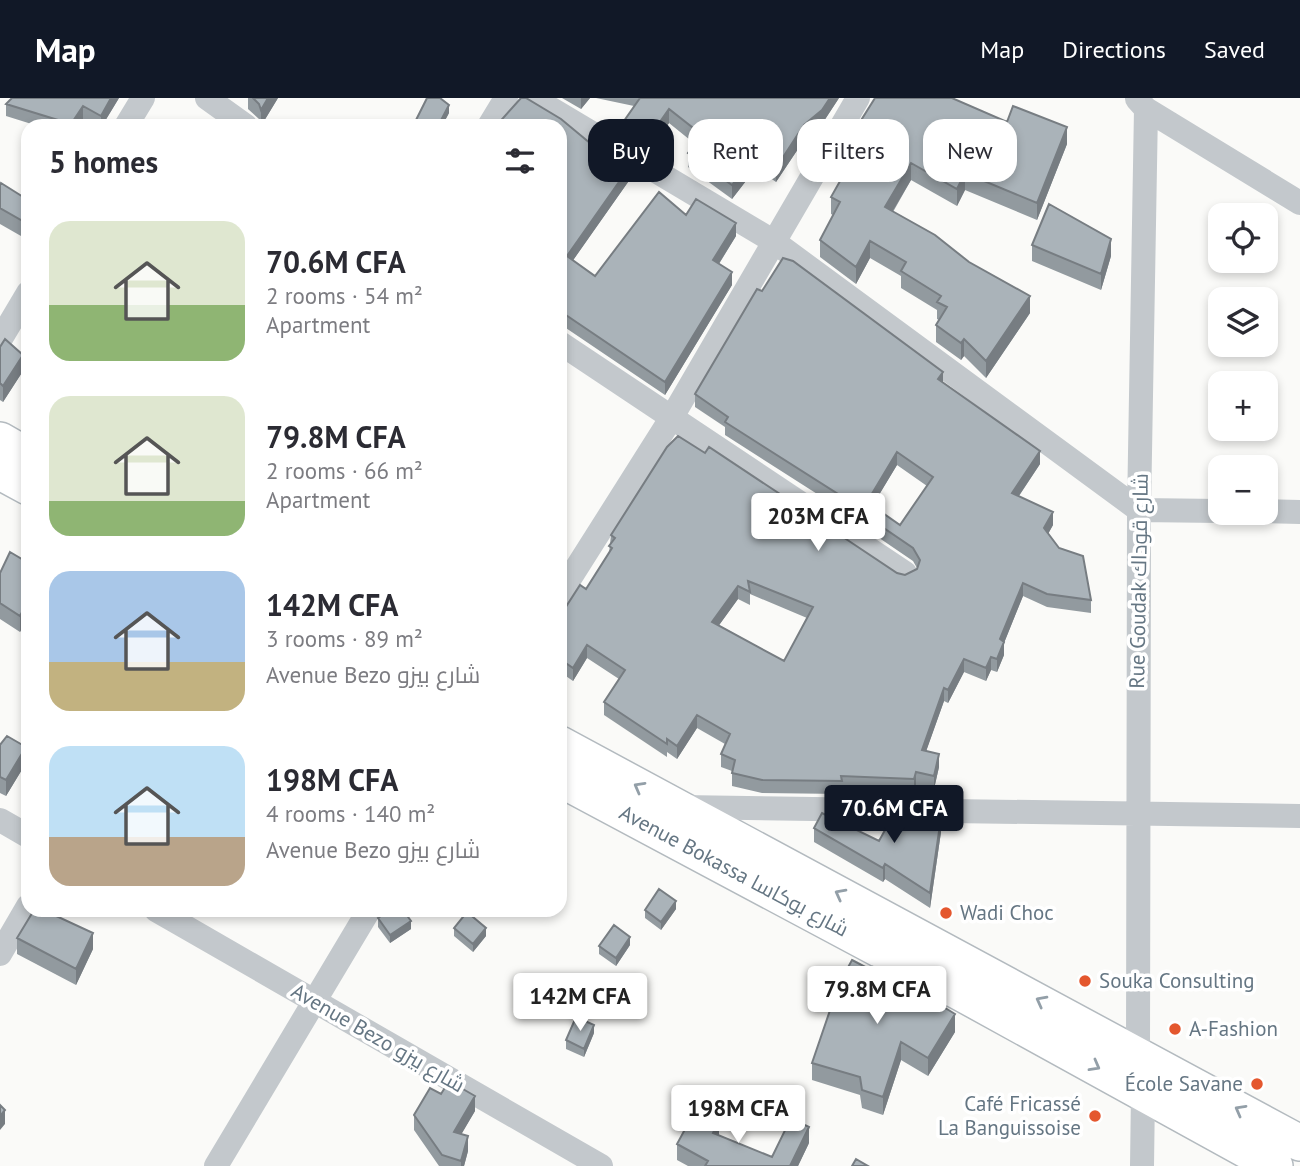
<!DOCTYPE html>
<meta charset="utf-8">
<style>
:root{--surface:#fff;--page:#f2f2f3;--text:#2b2b33;--muted:#7c7c81;--accent:#111827}
body{margin:0;font-family:"PT Sans",Cairo,sans-serif;background:var(--page);color:var(--text);height:100vh;display:flex;flex-direction:column;font-size:26px;white-space:nowrap}
*{box-sizing:border-box;margin:0}
p{font-size:23px;color:var(--muted)}
.icon{flex:none;width:38px;height:38px;fill:none;stroke:currentColor;stroke-width:2;stroke-linecap:round;stroke-linejoin:round}
.map{position:relative;flex:1;overflow:hidden}
.panel{position:absolute;left:21px;top:21px;width:546px;height:798px;display:flex;flex-direction:column;background:var(--surface);border-radius:21px;box-shadow:0 4px 10px #0003}
.panel>*{flex:none}
.top-card{position:absolute;left:588px;top:21px;width:606px;height:63px;display:flex;gap:14px}
.controls{position:absolute;left:1208px;top:105px;display:grid;gap:14px}
.controls a{display:grid;place-items:center;width:70px;height:70px;border-radius:14px;background:var(--surface);box-shadow:0 4px 10px #0003;font-size:35px}
.price{position:absolute;translate:-50% -60px;padding:0 16px;border-radius:7px;background:#fff;color:#222;font-size:23px;line-height:46px;filter:drop-shadow(0 2px 4px #0008)}
.price::after{content:'';position:absolute;left:50%;top:42px;width:21px;height:16px;margin-left:-10px;background:inherit;clip-path:polygon(0 0,100% 0,50% 100%)}
.price.current{background:var(--accent);color:#fff}
ul{padding:0;list-style:none}
li{display:flex;align-items:center;gap:21px;height:175px;padding:0 28px}
li span{display:grid;place-items:center;flex:none;width:196px;height:140px;border-radius:21px;color:#555}
li>.icon{margin-inline-start:auto}
span .icon{width:84px;height:84px;fill:#fffc;stroke-width:1}
li b{font-size:30px}
h2{display:flex;justify-content:space-between;align-items:center;height:84px;padding:0 28px;font-size:30px}
.pill{padding:0 24px;border-radius:21px;background:var(--surface);box-shadow:0 4px 10px #0003;font-size:24px;line-height:63px}
.pill.current{background:var(--accent);color:#fff}
header{display:flex;align-items:center;gap:42px;box-sizing:border-box;height:98px;padding:0 35px;background:var(--accent);color:#fff}
header strong{font-size:33px}
nav{display:flex;gap:38px;margin-inline-start:auto;font-size:24px}
.map>svg:first-child{display:block}
.lines{fill:none;stroke-linecap:round;stroke-linejoin:round}
.secondary-casing{stroke:#b3babf;stroke-width:38}
.street{stroke:#c3c8cc;stroke-width:24}
.secondary{stroke:#fff;stroke-width:35}
.wall{fill:#929a9f;fill-rule:evenodd}
.shaded-wall{fill:#777d82}
.building{fill:#aab3b9;stroke:#777d82;stroke-width:2;fill-rule:evenodd}
.oneway{stroke:#939fa8}
.poi-dot{fill:#e4572e;stroke:#fff;stroke-width:2.5}
.labels{text-anchor:middle;stroke-width:7;stroke-linejoin:round;paint-order:stroke}
.street-label{font-size:21px;fill:#657683;stroke:#fff}
.poi-label{font-size:21px;fill:#657683;stroke:#fff;text-anchor:start}
</style>
<header>
<strong>Map</strong>
<nav><a>Map</a><a>Directions</a><a>Saved</a></nav>
</header>
<div class="map">
<svg width="1300" height="1068" viewBox="0 0 1300 1068">
<rect width="100%" height="100%" fill="#fafaf8"/>
<g class="lines">
<!-- secondary casing -->
<g class="secondary-casing">
<path id="secondary" d="M0 342 28 358
M0 374 28 389
M560 646 1300 1045
M560 681 961 895 1275 1068"/>
</g>
<!-- street -->
<path class="street" d="M207 0 246 28
M533 0 773 143 1139 412 1220 413
M1137 1 1146 11 1300 105
M126 28 143 0
M489 28 506 0
M0 242 28 195
M560 245 905 475
M1265 413 1300 414
M560 496 672 319 858 0
M681 709 1300 718
M0 722 28 738
M156 812 601 1068
M0 856 28 808
M1138 955 1139 412 1146 11
M216 1068 369 812
M1142 1068 1143 995"/>
<!-- secondary -->
<use href="#secondary" class="secondary"/>
</g>
<!-- wall -->
<path class="wall" d="M12 0H119L102 28H96L83 21 78 28H38L6 18V6Z
M248 0H278L261 28 259 21 248 11Z
M562 0H590L581 11Z
M596 0H839L822 26 804 42 776 84 756 70 732 101 688 69V55L695 46 669 25 650 53 624 37V23L634 8Z
M958 3 1007 24 1067 46 1037 122 965 92 957 108 911 82 893 114 1030 215 986 280 964 258 961 262 936 244V227L939 222 937 221V212L901 190V178L870 160 856 186 820 159V142L833 117 831 116V99L863 43 860 41V24Z
M449 15 442 28H416V22Z
M560 28 602 55 633 77 573 162 595 178 686 117 736 138 719 166 732 187 665 297 560 226Z
M0 87 28 102V142L0 126Z
M1032 147 1111 158 1101 192 1032 163Z
M0 249 23 273 3 304 0 302Z
M943 285 1040 366 1019 398 1053 427 1048 436 1091 502V515L1047 509 1023 498 1004 545V557L997 574 991 572 986 583 964 574 948 605 944 603 926 653 939 669 934 691 916 687 914 694 842 691V696L762 695 732 688V673L721 669V656L725 646 697 630 677 661 667 654V659L604 617V604L619 581 587 560 573 583 560 574V518L586 491 609 455 611 437 786 413 825 439 897 475 905 477 917 470 913 463 847 418V415L725 337V329L695 309V296ZM897 367 927 388 900 427 872 408ZM750 496 807 520 784 563 719 527 738 501 750 507Z
M28 462V519L20 534 0 521V475L27 464Z
M0 647 26 665 6 698 0 695Z
M814 730 879 743 941 734 930 810 885 781 883 784 814 744Z
M676 811 661 832 645 820V812Z
M56 818 93 851 76 887 17 856V840Z
M378 820 411 831 390 845 378 829Z
M454 830 486 838 473 854 454 838Z
M630 847 616 868 599 856V848Z
M839 886 955 934 928 978 901 962 883 1017 862 1010 860 997 812 982V965Z
M594 935 584 959 566 951V942Z
M441 996 475 1013 461 1036 468 1053 464 1068H439L414 1032V1017Z
M719 1037 772 1059 809 1045 798 1068H688L677 1062V1046Z"/>
<!-- shaded-wall -->
<path class="shaded-wall" d="M111 0H119L102 28H101V18Z
M268 0H278L261 28V12Z
M581 0H590L581 11Z
M830 0H839L822 26 804 42 776 84V70L804 27Z
M449 7V15L442 28H438Z
M83 8V21L78 28H71V26Z
M669 11V25L650 53V38Z
M1067 29V46L1037 122V105Z
M756 56V70L732 101V87Z
M633 64V77L567 171V158Z
M911 65V82L885 126V109Z
M965 75V92L957 108V91Z
M736 125V138L713 175V162Z
M1111 141V158L1101 192V176Z
M870 143V160L856 186V169Z
M732 174V187L665 297V284Z
M1030 198V215L986 280V263Z
M964 241V258L961 262V245Z
M23 257V273L3 304V288Z
M943 274V287L938 281Z
M1040 353V366L1012 408V395Z
M897 354V367L867 417V404Z
M786 400V413L779 409Z
M1053 414V427L1044 443V430Z
M1023 485V498L1004 545V557L997 574V561L1000 541Z
M738 488V501L712 537V524Z
M28 503V519L20 534V518Z
M587 547V560L573 583V570Z
M991 559V572L986 583V570Z
M964 561V574L948 605V592Z
M944 590V603L922 665V652Z
M697 617V630L677 661V648Z
M26 649V665L6 698V682Z
M939 656V669L934 691V678Z
M916 674V687L914 694V681Z
M941 720V734L930 810V795Z
M885 766V781L883 784V770Z
M676 803V811L661 832V824Z
M411 823V831L390 845V837Z
M486 830V838L473 854V846Z
M93 835V851L76 887V871Z
M630 839V847L616 868V860Z
M955 916V934L928 978V960Z
M594 927V935L584 959V951Z
M901 944V962L883 1017V999Z
M475 998V1013L454 1049V1034Z
M5 1012V1026L0 1032V1018Z
M719 1023V1039L713 1035Z
M809 1029V1045L798 1068H790Z
M468 1038V1053L464 1068H461V1063Z"/>
<!-- building -->
<path class="building" d="M12 0H111L101 18 83 8 71 26 6 6Z
M253 0H268L261 12 259 6Z
M427 0H440L449 7 438 28H431L416 22Z
M521 0H526L561 21 602 55 607 48 633 64 567 158 595 178 659 94 686 117 696 101 736 125 713 162 732 174 665 284 560 213V28H496Z
M640 0H830L822 12 804 27 776 70 756 56 732 87 688 55 702 37 669 11 650 38 624 23Z
M875 0H952L1007 24 1013 8 1067 29 1037 105 965 75 957 91 911 65 885 109 935 137 969 164 1030 198 986 263 964 241 961 245 936 227 947 209 937 204 941 198 901 173 906 164 870 143 856 169 820 142 840 104 831 99 870 30 860 24Z
M1 85 28 102V126L0 110V87Z
M1049 106 1111 141 1101 176 1032 147Z
M783 160 793 163 943 274 938 281 1040 353 1012 395 1053 414 1044 430 1059 450 1083 458 1091 502 1047 496 1023 485 1000 541 1004 544 997 561 991 559 986 570 964 561 948 592 944 590 922 652 939 656 934 678 916 674 914 681 841 678 842 683 762 682 732 675 735 662 721 656 730 636 697 617 677 648 667 641V646L604 604 625 572 587 547 573 570 560 561V518L580 487 586 491 612 450 609 448 615 440 611 437 667 349 678 338 705 355 709 349 786 400 779 409 825 439 831 431 897 475 905 477 917 471 920 462 913 450 847 405 849 403 725 324 728 319 695 296 757 191 762 193ZM897 354 933 379 900 427 867 404ZM748 483 813 509 784 563 712 524 738 488 750 494Z
M5 241 23 257 3 288 0 285V249Z
M10 454 27 464 28 462V503L20 518 0 505V475Z
M7 638 26 649 6 682 0 679V647Z
M895 714 941 720 930 795 885 766 883 770 814 730 822 715 879 743Z
M659 791 676 803 661 824 645 812Z
M34 812H53L56 813 54 817 93 835 76 871 17 840Z
M390 812H403L411 823 390 837 378 820Z
M467 814 486 830 473 846 454 830Z
M614 827 630 839 616 860 599 848Z
M852 862 871 872 873 869 899 886 901 883 955 916 928 960 901 944 883 999 862 992 860 979 812 965 839 886Z
M576 919 594 927 584 951 566 942Z
M449 983 475 998 454 1034 468 1038 461 1063 442 1057 414 1017 430 990 441 996Z
M0 1007 5 1012 0 1018Z
M696 1011 719 1023 713 1035 772 1059 791 1020 809 1029 790 1068H705L708 1063 677 1046Z
M856 1061 868 1068H852Z"/>
<!-- one-way arrows -->
<defs><path id="oneway-chevron" d="M-2-3.5L2.5 0L-2 3.5" fill="none" stroke-width="1.6" stroke-linecap="round" stroke-linejoin="round" transform="scale(1.75)"/></defs>
<g class="oneway">
<use href="#oneway-chevron" transform="translate(639 689) rotate(-151)"/>
<use href="#oneway-chevron" transform="translate(840 796) rotate(-152)"/>
<use href="#oneway-chevron" transform="translate(1041 903) rotate(-152)"/>
<use href="#oneway-chevron" transform="translate(1095 968) rotate(29)"/>
<use href="#oneway-chevron" transform="translate(1240 1012) rotate(-151)"/>
</g>
<!-- markers -->
<g class="poi-dot">
<circle cx="946" cy="815" r="7"/>
<circle cx="1085" cy="883" r="7"/>
<circle cx="1175" cy="931" r="7"/>
<circle cx="1257" cy="986" r="7"/>
<circle cx="1095" cy="1018" r="7"/>
</g>
<g class="labels">
<!-- street labels -->
<g class="street-label">
<text transform="translate(1139 483) rotate(-89)" y="7">Rue Goudak شارع قوداك</text>
<text transform="translate(734 773) rotate(28)" y="7">Avenue Bokassa شارع بوكاسا</text>
<text transform="translate(378 940) rotate(30)" y="7">Avenue Bezo شارع بيزو</text>
</g>
<!-- poi labels -->
<g class="poi-label">
<text x="960" y="822">Wadi Choc</text>
<text x="1099" y="890">Souka Consulting</text>
<text x="1189" y="938">A-Fashion</text>
<text x="1243" y="993" text-anchor="end">École Savane</text>
<text x="1081" y="1013" text-anchor="end">Café Fricassé<tspan x="1081" dy="24">La Banguissoise</tspan></text>
</g>
</g>
</svg>
<div class="controls">
<a><svg class="icon" aria-label="locate" viewBox="0 0 24 24"><circle cx="12" cy="12" r="6"/><path d="M12 2v4M12 18v4M2 12h4M18 12h4"/></svg></a>
<a><svg class="icon" aria-label="layers" viewBox="0 0 24 24"><path d="M12 4l9 5-9 5-9-5zM3 14l9 5 9-5"/></svg></a>
<a>+</a>
<a>−</a>
</div>
<b class="price" style="left:818px;top:455px">203M CFA</b>
<b class="price current" style="left:894px;top:747px">70.6M CFA</b>
<b class="price" style="left:877px;top:928px">79.8M CFA</b>
<b class="price" style="left:580px;top:935px">142M CFA</b>
<b class="price" style="left:738px;top:1047px">198M CFA</b>
<div class="top-card">
<a class="pill current">Buy</a>
<a class="pill">Rent</a>
<a class="pill">Filters</a>
<a class="pill">New</a>
</div>
<section class="panel">
<h2>5 homes<svg class="icon" aria-label="filters" viewBox="0 0 24 24"><path d="M4 7h16M4 17h16"/><circle cx="9" cy="7" r="2"/><circle cx="15" cy="17" r="2"/></svg></h2>
<ul>
<li><span style="background:linear-gradient(#dfe7d0 60%,#8fb573 0)"><svg class="icon" aria-label="home" viewBox="0 0 24 24"><path d="M3 11l9-7 9 7M6 9v11h12V9"/></svg></span><div><b>70.6M CFA</b><p>2 rooms · 54 m²</p><p>Apartment</p></div></li>
<li><span style="background:linear-gradient(#dfe7d0 75%,#8fb573 0)"><svg class="icon" aria-label="home" viewBox="0 0 24 24"><path d="M3 11l9-7 9 7M6 9v11h12V9"/></svg></span><div><b>79.8M CFA</b><p>2 rooms · 66 m²</p><p>Apartment</p></div></li>
<li><span style="background:linear-gradient(#a9c7e8 65%,#c2b280 0)"><svg class="icon" aria-label="home" viewBox="0 0 24 24"><path d="M3 11l9-7 9 7M6 9v11h12V9"/></svg></span><div><b>142M CFA</b><p>3 rooms · 89 m²</p><p>Avenue Bezo شارع بيزو</p></div></li>
<li><span style="background:linear-gradient(#bfe0f5 65%,#b9a48a 0)"><svg class="icon" aria-label="home" viewBox="0 0 24 24"><path d="M3 11l9-7 9 7M6 9v11h12V9"/></svg></span><div><b>198M CFA</b><p>4 rooms · 140 m²</p><p>Avenue Bezo شارع بيزو</p></div></li>
</ul>
</section>
</div>
